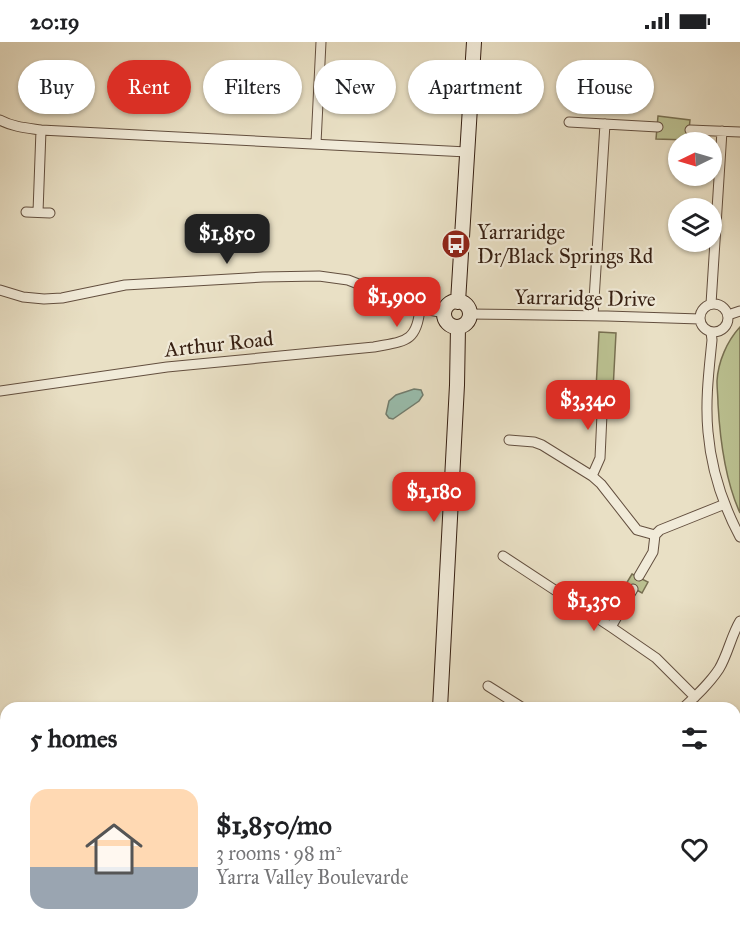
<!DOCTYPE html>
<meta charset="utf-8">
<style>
:root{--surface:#fff;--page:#f6f6f6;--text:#202124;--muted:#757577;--line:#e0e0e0;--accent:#d93025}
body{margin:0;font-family:"IM FELL Great Primer",serif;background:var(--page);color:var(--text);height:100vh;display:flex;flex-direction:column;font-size:22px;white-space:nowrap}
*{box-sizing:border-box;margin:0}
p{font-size:20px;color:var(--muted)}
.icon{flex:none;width:33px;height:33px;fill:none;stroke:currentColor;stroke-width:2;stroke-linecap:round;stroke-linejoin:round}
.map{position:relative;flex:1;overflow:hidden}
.drawer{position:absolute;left:0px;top:660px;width:741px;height:234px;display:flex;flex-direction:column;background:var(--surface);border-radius:18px 18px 0 0;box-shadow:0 2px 4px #0004}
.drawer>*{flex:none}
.top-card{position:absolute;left:18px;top:18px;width:705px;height:54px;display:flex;gap:12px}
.needle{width:39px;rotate:265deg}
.buttons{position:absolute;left:668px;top:90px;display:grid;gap:12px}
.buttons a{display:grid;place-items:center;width:54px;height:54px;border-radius:50%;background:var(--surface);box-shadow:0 2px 4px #0004;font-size:30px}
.price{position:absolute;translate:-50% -51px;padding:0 14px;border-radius:12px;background:var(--accent);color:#fff;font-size:20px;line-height:39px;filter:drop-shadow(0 2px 3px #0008)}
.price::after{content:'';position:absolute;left:50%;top:36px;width:18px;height:14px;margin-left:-9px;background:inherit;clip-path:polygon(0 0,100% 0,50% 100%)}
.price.current{background:#222;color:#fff}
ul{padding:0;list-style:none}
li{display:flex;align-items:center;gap:18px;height:150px;padding:0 30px}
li+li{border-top:2px solid var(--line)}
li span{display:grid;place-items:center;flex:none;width:168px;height:120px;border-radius:18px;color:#555}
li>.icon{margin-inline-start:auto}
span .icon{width:72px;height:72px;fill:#fffc;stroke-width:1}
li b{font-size:26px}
h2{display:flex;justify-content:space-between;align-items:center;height:72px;padding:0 30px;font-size:26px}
.pill{padding:0 21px;border-radius:27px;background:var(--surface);box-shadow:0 2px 4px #0004;font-size:21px;line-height:54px}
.pill.current{background:var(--accent);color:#fff}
.status{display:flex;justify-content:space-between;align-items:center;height:42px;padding:0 30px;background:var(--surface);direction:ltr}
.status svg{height:16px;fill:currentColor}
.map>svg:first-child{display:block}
.green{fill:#bbc191;stroke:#787052;stroke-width:1.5}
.water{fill:#99beae;stroke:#717e70;stroke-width:1.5}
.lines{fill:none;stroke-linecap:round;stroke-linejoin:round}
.street-casing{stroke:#634f3f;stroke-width:11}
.secondary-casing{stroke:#361f12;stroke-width:16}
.street{stroke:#f1ebd9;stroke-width:9}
.secondary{stroke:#f1ebd9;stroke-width:14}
.labels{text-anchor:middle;stroke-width:4.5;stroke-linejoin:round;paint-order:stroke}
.poi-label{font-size:21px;fill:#361f12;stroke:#f1ebd9;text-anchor:start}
.street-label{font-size:21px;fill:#361f12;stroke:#f1ebd9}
</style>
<div class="status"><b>20:19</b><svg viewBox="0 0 49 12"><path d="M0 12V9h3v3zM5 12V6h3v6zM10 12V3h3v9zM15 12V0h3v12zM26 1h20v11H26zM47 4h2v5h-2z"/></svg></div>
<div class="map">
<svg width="740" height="894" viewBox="0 0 740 894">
<rect width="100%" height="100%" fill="#e9e0c5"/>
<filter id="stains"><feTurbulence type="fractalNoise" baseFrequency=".00333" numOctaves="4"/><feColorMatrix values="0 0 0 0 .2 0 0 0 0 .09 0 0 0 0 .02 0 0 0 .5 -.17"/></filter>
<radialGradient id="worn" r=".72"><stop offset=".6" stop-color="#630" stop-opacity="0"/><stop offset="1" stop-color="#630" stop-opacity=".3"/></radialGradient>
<!-- green -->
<path class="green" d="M658 74 690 78 688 98 656 97Z
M740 285V471C725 438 720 398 718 362 718 355 717 347 717 339 718 320 727 299 740 285Z
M599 290 616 291 613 348 596 347Z
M632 532 648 540 642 551 626 542Z"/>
<!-- water -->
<path class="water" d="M414 347 421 348 423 353 419 359 393 377 389 376 386 372 389 359 396 353Z"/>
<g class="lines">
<!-- street casing -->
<g class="street-casing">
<path id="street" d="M0 78C13 85 27 86 41 88L467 110
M569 80 658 85
M690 88 740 90
M316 101 321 0
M26 170 50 171
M38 170 41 88
M0 248 23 255 44 257 62 256 125 243 263 235 319 234 348 238 420 266 444 271
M700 276a14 14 0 1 1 28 0a14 14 0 1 1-28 0Z
M711 262 722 89
M469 272 607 274 700 277
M728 273 740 269
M593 274 605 82
M711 290 712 298C709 328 705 359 708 390 711 425 723 463 740 495
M0 349 167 325 374 305C404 299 417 301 420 266
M509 398 534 400 542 403 592 434 601 442 637 488 655 493 660 488 725 462
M592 434 600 416 603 350
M503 514 611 585 656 616 695 655
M639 534 653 510 655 493
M611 585 633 547
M488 644 523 666
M683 666C696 654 709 642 719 627 728 612 731 594 740 579
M735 782 740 786
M626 888 630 894
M507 894 508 888"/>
</g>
<!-- secondary casing -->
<g class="secondary-casing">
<path id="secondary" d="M444 272a13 13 0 1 1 26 0a13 13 0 1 1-26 0Z
M458 260 474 0
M440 666 457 343 458 285
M429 894V888"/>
</g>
<!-- street -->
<use href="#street" class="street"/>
<!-- secondary -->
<use href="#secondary" class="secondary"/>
</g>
<!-- icons -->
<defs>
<g id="bus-disc" transform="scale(1.5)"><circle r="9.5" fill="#8f2418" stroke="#f1ebd9"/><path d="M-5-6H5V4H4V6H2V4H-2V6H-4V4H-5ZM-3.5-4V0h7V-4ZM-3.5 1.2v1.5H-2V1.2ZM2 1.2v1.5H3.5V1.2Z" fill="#fff"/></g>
</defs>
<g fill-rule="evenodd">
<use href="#bus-disc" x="456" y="202"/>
</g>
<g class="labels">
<!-- poi labels -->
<g class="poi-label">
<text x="477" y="197">Yarraridge<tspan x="477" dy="24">Dr/Black Springs Rd</tspan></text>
</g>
<!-- street labels -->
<g class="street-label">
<text transform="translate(585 256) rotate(1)" y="7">Yarraridge Drive</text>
<text transform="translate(219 302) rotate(-6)" y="7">Arthur Road</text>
</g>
</g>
<rect width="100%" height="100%" filter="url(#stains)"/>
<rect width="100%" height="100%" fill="url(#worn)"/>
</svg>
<div class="buttons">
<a><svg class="needle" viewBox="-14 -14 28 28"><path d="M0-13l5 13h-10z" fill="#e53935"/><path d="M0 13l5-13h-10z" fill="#757577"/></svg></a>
<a><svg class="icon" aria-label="layers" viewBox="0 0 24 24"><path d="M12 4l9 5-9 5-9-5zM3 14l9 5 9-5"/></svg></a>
</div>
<b class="price current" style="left:227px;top:223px">$1,850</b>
<b class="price" style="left:397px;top:286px">$1,900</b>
<b class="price" style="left:588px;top:389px">$3,340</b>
<b class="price" style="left:434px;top:481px">$1,180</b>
<b class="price" style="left:594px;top:590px">$1,350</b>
<div class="top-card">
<a class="pill">Buy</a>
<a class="pill current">Rent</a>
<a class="pill">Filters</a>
<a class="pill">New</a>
<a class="pill">Apartment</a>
<a class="pill">House</a>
</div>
<section class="drawer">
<h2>5 homes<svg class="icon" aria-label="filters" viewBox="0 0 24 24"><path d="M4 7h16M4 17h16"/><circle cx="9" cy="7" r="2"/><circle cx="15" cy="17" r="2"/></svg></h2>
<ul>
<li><span style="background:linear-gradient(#ffd9b3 65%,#9aa5b1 0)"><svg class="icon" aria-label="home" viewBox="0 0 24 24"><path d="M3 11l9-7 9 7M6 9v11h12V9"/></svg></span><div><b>$1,850/mo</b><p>3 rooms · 98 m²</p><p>Yarra Valley Boulevarde</p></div><svg class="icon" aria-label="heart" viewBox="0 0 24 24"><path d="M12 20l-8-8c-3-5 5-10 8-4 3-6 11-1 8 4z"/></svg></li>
</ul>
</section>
</div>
